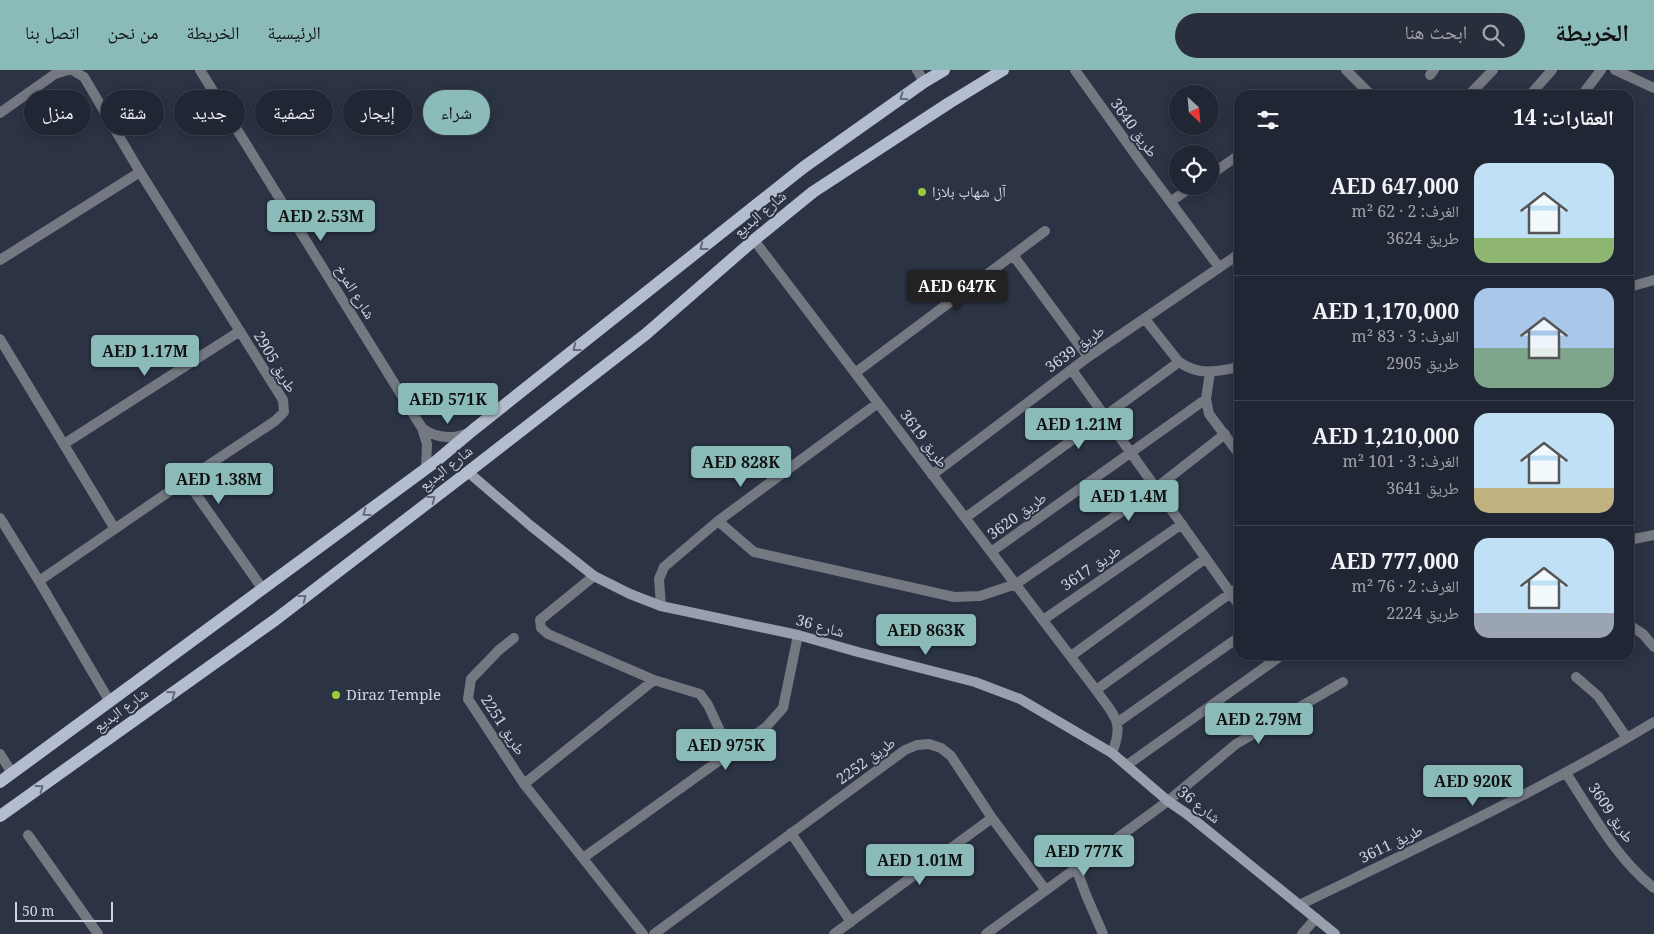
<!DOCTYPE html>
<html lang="ar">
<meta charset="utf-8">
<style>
:root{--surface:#202633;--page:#282e3b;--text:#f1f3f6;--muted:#a2a5ac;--line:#3d434e;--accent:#8bbbb9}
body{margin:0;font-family:"Noto Serif","Noto Naskh Arabic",serif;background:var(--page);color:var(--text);direction:rtl;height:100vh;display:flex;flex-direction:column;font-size:19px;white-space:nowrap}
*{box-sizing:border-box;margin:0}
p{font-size:16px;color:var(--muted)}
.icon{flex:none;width:28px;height:28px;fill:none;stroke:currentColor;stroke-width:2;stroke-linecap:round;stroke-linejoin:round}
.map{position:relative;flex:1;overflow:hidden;direction:ltr}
.sheet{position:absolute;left:1234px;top:20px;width:400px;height:570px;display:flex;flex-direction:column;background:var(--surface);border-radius:15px;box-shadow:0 2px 12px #0003,0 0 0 1px var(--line);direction:rtl}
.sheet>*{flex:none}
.hud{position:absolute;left:15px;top:20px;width:475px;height:45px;direction:rtl;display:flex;gap:10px}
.needle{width:32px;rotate:154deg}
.buttons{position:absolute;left:1169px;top:15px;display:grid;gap:10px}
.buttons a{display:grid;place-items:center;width:50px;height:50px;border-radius:50%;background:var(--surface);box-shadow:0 2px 12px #0003,0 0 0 1px var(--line);font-size:25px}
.scale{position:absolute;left:15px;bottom:12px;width:98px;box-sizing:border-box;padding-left:5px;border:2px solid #ced4df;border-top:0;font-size:14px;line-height:18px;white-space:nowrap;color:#ced4df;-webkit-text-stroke:4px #2b3344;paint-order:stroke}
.price{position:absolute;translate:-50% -42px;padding:0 11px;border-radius:5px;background:var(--accent);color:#111;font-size:16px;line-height:32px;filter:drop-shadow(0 1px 2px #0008)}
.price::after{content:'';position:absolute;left:50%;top:30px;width:15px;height:11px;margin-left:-8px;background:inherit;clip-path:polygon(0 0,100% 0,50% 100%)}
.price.current{background:#222;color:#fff}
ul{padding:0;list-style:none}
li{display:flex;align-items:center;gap:15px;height:125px;padding:0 20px}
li+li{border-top:1px solid var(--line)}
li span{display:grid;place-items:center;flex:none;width:140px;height:100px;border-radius:15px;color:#555}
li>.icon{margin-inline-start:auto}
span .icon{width:60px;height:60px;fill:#fffc;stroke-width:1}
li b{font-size:21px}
h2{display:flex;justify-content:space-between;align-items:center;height:60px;padding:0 20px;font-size:21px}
.tag{padding:0 18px;border-radius:22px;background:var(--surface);box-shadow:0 2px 12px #0003,0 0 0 1px var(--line);font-size:18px;line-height:45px}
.tag.current{background:var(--accent);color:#111}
header{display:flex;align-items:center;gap:30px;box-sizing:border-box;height:70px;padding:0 25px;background:var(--accent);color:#111}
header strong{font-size:24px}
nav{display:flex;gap:28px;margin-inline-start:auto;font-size:18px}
.search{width:350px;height:45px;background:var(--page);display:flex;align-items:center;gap:12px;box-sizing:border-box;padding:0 18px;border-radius:28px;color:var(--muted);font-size:19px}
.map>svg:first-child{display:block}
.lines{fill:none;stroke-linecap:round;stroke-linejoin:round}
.street{stroke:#747881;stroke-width:10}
.secondary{stroke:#989fad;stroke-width:10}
.primary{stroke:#b4bdcf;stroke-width:12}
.oneway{stroke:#626a7c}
.poi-dot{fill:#97cc38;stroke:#2b3344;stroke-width:2}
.labels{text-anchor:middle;stroke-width:4;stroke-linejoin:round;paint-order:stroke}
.street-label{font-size:15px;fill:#ced4df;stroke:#2b3344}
.poi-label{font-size:15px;fill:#ced4df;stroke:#2b3344;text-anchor:start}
</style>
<header>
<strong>الخريطة</strong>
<div class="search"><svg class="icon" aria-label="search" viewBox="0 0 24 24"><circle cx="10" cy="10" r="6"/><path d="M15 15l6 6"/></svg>ابحث هنا</div>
<nav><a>الرئيسية</a><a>الخريطة</a><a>من نحن</a><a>اتصل بنا</a></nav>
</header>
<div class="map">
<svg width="1654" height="864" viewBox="0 0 1654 864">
<rect width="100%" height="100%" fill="#2b3344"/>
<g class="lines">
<!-- street -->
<path class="street" d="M200 0 422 358 427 374 426 399
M917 0 924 12
M1075 0 1140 91 1219 197
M1346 0 1371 25
M1615 0 1654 18
M1430 5 1434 0
M1469 25 1493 0
M1530 25 1552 0
M1582 25 1601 0
M0 43 55 4 68 0
M1210 105 1239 85
M1170 132 1193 116
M754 170 1096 620C1114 646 1125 651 1112 683
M1013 185 1088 287
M0 190 140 102
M1629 217 1654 210
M1145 249 1179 292C1200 306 1215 302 1239 297
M0 269 115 459
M1072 300 1239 535
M1210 302 1206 329 1209 344 1239 384
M855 303 1045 161
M422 358C436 368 451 370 468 363
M64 374 240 261
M932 405 1088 287 1239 184
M186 410 262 518
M0 448 39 511 110 632
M965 448 1179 292
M718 451 754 482 954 527 980 526 1016 514 1156 418 1225 364
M1629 470 1654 465
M991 482 1206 329
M594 506 540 550 541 558 548 564 654 610 700 624 708 635 730 682
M39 511 186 410 275 351 284 342 283 330 140 102 84 7 72 0
M661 536 659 509 664 497 718 451 878 333
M1043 550 1182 454
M1629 555 1643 564 1654 577
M514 568 499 580 471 609 468 629 524 714 643 864
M1071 586 1206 488
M1576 607 1598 626 1627 668
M1096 620 1239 517
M1118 652 1239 567
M0 684 12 703
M1127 695 1282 585
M1566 703C1592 743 1616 788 1654 818
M524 714 654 610
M791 763 851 852
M28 765 98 864
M583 788 766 657 783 638 798 565
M1076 798 1086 825 1103 864
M1299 835C1419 777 1540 721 1654 652
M654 864 905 680 917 675 929 674 941 678 951 686 992 748 1045 819
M834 864 992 748
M986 864 1168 731 1236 674 1343 612
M1302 864 1316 848"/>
<!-- secondary -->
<path class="secondary" d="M468 402 531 456 594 506 630 524 661 536 798 565 858 582 975 612 1020 629 1112 683 1168 731 1187 744 1335 864"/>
<!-- primary -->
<path class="primary" d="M0 712 435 392 473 360 804 97 924 12 944 0
M0 746 275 550 468 402 646 264 754 170 813 122 949 33 1003 0"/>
</g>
<!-- one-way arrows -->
<defs><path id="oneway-chevron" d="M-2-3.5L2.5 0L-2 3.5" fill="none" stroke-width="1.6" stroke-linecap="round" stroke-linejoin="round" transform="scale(1.25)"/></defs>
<g class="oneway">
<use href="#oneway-chevron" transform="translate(903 27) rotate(145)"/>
<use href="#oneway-chevron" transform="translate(703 177) rotate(142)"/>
<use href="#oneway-chevron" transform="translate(576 278) rotate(142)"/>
<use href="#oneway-chevron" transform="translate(432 429) rotate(-37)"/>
<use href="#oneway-chevron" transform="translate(366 443) rotate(144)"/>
<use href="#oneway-chevron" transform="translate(303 528) rotate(-38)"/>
<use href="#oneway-chevron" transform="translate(172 624) rotate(-36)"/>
<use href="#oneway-chevron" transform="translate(40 718) rotate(-36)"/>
</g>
<!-- markers -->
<g class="poi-dot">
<circle cx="922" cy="122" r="5"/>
<circle cx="336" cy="625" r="5"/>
</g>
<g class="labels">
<!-- street labels -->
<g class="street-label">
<text transform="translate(1134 58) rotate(54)" y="5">طريق 3640</text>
<text transform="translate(760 144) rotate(-40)" y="5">شارع البديع</text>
<text transform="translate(355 222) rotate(58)" y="5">شارع المرخ</text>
<text transform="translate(1075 279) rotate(-36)" y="5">طريق 3639</text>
<text transform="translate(275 292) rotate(59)" y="5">طريق 2905</text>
<text transform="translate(924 369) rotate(53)" y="5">طريق 3619</text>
<text transform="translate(446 398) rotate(-38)" y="5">شارع البديع</text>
<text transform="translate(1017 446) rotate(-36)" y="5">طريق 3620</text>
<text transform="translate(1091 498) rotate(-34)" y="5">طريق 3617</text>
<text transform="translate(820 556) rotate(15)" y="5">شارع 36</text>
<text transform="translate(121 640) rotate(-36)" y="5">شارع البديع</text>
<text transform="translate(503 655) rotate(57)" y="5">طريق 2251</text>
<text transform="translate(866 691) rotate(-36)" y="5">طريق 2252</text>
<text transform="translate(1199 735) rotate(38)" y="5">شارع 36</text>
<text transform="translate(1611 743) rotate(56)" y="5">طريق 3609</text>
<text transform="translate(1391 774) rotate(-26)" y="5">طريق 3611</text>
</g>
<!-- poi labels -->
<g class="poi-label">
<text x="932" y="127">آل شهاب بلازا</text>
<text x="346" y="630">Diraz Temple</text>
</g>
</g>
</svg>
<div class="buttons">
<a><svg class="needle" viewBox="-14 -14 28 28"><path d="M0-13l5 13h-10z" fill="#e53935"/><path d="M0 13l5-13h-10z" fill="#a2a5ac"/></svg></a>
<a><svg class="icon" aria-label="locate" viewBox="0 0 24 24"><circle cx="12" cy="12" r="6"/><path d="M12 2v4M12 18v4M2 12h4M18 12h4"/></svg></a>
</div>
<div class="scale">50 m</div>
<b class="price" style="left:321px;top:172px">AED 2.53M</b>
<b class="price current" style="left:957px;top:242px">AED 647K</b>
<b class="price" style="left:145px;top:307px">AED 1.17M</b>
<b class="price" style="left:448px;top:355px">AED 571K</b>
<b class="price" style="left:1079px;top:380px">AED 1.21M</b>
<b class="price" style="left:741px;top:418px">AED 828K</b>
<b class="price" style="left:219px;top:435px">AED 1.38M</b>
<b class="price" style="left:1129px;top:452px">AED 1.4M</b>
<b class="price" style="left:926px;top:586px">AED 863K</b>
<b class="price" style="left:1259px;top:675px">AED 2.79M</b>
<b class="price" style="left:726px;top:701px">AED 975K</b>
<b class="price" style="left:1473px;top:737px">AED 920K</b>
<b class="price" style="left:1084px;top:807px">AED 777K</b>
<b class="price" style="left:920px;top:816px">AED 1.01M</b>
<div class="hud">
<a class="tag current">شراء</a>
<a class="tag">إيجار</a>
<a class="tag">تصفية</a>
<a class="tag">جديد</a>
<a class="tag">شقة</a>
<a class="tag">منزل</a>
</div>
<section class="sheet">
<h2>العقارات: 14<svg class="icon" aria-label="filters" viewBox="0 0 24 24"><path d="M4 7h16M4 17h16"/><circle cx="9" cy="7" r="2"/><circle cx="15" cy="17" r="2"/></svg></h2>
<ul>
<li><span style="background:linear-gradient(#bfe0f5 75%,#8fb573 0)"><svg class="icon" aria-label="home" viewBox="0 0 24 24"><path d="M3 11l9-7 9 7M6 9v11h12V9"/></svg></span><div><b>AED 647,000</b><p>الغرف: 2 · 62 m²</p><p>طريق 3624</p></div></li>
<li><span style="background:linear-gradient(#a9c7e8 60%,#7fa58c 0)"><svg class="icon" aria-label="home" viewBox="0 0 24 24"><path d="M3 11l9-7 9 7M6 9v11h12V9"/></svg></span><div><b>AED 1,170,000</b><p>الغرف: 3 · 83 m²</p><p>طريق 2905</p></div></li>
<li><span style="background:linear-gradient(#bfe0f5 75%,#c2b280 0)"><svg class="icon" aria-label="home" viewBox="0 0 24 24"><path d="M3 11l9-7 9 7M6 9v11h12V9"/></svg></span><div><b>AED 1,210,000</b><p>الغرف: 3 · 101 m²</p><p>طريق 3641</p></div></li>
<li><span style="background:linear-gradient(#bfe0f5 75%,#9aa5b1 0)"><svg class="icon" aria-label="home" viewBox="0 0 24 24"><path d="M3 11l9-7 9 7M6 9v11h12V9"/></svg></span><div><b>AED 777,000</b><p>الغرف: 2 · 76 m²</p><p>طريق 2224</p></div></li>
</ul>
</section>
</div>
